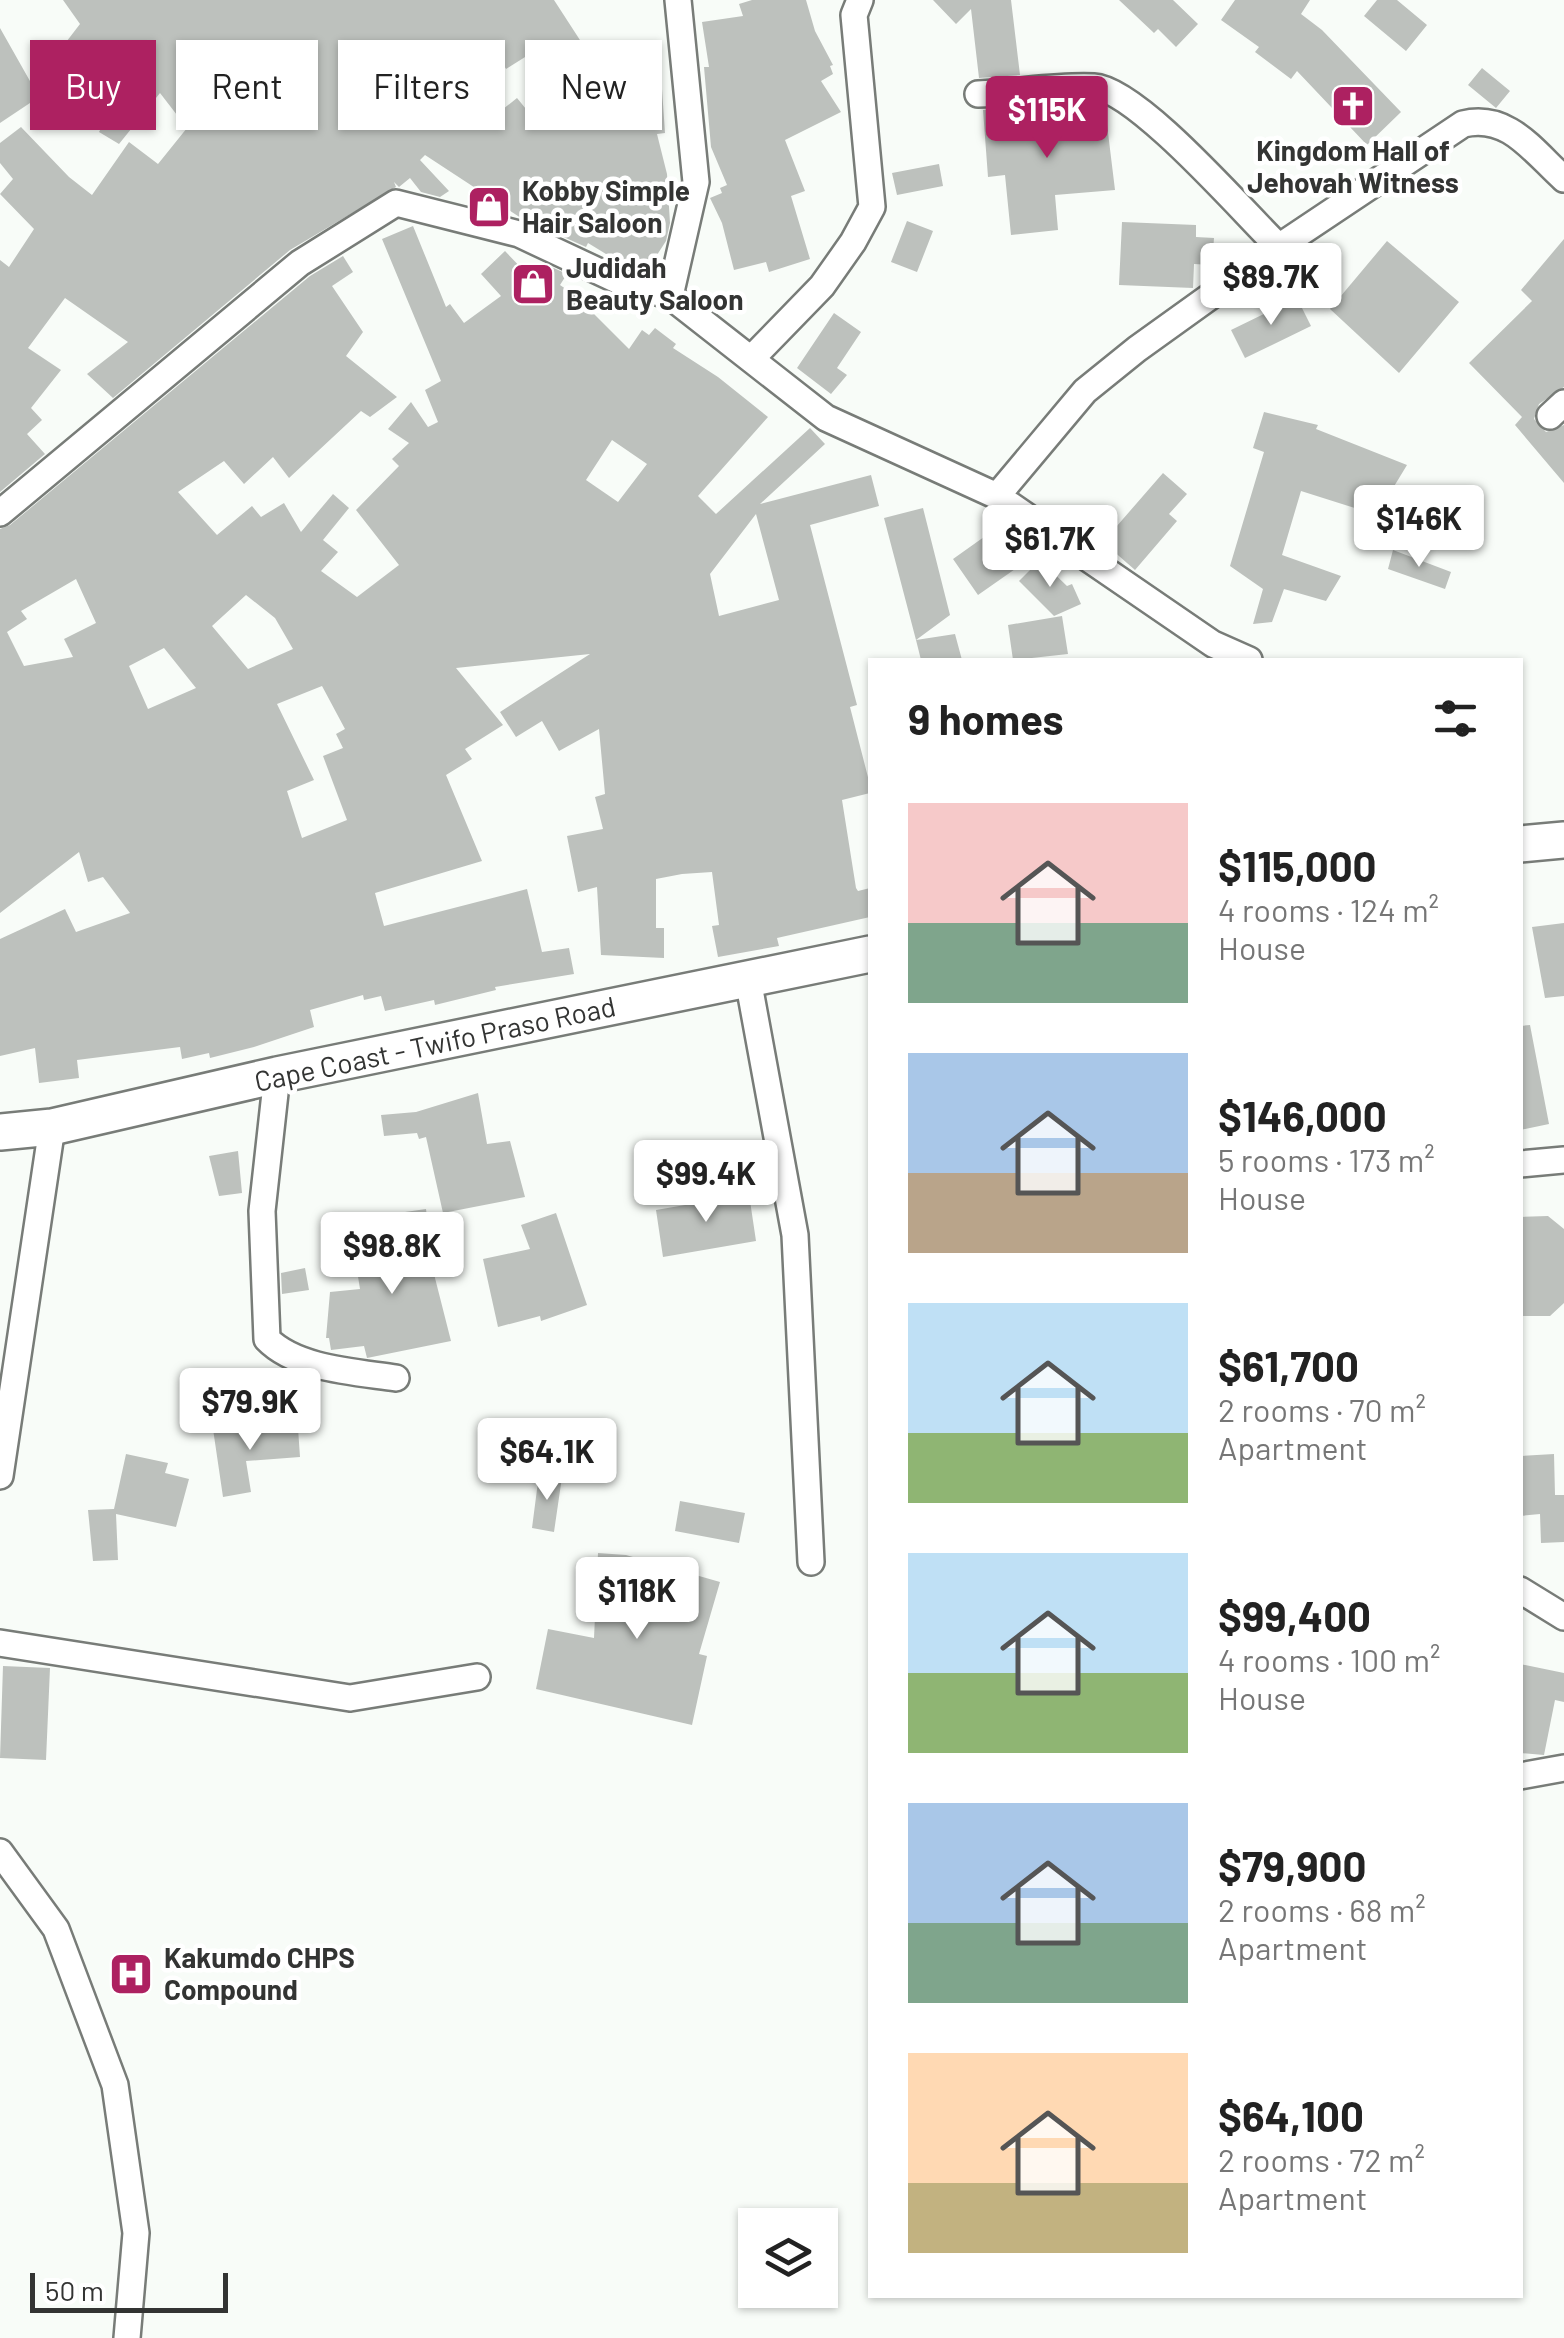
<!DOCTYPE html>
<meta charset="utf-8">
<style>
:root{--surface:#fff;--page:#f6f6f6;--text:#222;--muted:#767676;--accent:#ad2161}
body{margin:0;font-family:Barlow,sans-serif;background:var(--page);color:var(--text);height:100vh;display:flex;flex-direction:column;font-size:38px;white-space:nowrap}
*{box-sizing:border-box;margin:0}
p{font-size:32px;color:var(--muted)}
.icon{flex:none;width:55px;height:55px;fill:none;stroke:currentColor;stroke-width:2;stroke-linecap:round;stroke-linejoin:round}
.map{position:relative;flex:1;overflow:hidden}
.side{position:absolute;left:868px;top:658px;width:655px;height:1640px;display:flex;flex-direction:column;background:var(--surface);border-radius:0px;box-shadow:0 2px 8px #0004}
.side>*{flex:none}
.top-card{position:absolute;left:30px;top:40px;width:688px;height:90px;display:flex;gap:20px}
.fabs{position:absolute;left:738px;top:2208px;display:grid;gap:20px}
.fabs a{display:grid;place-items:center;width:100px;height:100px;border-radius:0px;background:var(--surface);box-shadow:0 2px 8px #0004;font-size:50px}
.scale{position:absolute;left:30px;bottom:25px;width:198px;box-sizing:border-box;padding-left:10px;border:5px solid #333433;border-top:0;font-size:28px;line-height:35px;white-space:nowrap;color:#333433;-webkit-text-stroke:8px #fff;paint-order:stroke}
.price{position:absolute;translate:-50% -85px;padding:0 22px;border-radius:10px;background:#fff;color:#222;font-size:32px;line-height:65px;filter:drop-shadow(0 2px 5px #0008)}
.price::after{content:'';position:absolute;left:50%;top:60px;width:30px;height:22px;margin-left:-15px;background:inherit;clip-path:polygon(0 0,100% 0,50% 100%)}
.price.on{background:var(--accent);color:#fff}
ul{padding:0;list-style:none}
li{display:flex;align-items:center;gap:30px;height:250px;padding:0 40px}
li span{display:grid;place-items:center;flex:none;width:280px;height:200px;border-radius:0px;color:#555}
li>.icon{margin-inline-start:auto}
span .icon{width:120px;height:120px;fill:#fffc;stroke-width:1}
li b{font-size:42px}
h2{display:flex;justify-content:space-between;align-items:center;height:120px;padding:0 40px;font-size:42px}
.pill{padding:0 35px;border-radius:0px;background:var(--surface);box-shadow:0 2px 8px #0004;font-size:35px;line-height:90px}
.pill.on{background:var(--accent);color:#fff}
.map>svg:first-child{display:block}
.building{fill:#bdc1bd;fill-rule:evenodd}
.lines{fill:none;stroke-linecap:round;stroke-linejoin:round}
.street-casing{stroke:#787c78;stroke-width:30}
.secondary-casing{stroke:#787c78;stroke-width:40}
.street{stroke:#fff;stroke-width:25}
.secondary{stroke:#fff;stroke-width:35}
.labels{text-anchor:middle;stroke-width:9;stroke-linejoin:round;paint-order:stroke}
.poi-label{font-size:28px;font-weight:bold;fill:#333433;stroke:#fff;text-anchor:start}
.street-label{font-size:28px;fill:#333433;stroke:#fff}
</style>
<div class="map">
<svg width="1564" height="2338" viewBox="0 0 1564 2338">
<rect width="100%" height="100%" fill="#f8fcf8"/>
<!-- building -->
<path class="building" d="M63 0H554L602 74 659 45 665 133 657 134 667 174 670 223 666 241 646 272 624 265 588 243 586 247 521 218 425 155 420 160 449 191 440 197 421 192 410 178 399 187 394 182 396 187 290 250 113 398 87 374 128 342 65 298 28 348 61 370 31 408 42 420 27 434 45 454 0 492V260L9 267 34 229 0 194 13 179 0 163V143L21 127 69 177 92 195 129 142 158 164 187 128 160 93 119 144 99 132 112 108 50 63 80 24ZM549 42 586 101 539 125 517 98 488 121 462 81 499 57 506 69Z
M752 0H806L815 31 833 65 830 66 833 74 821 81 841 112 785 140 805 191 791 196 810 259 769 272 766 262 734 270 722 223 710 198 722 193 720 188 727 185 711 147 704 67H709L702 22 743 16 739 4Z
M933 0H1011L1020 75 979 78 971 9 956 24Z
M1119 0H1173L1198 24 1176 47 1158 29 1154 33Z
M1235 0H1310L1301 14 1322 30 1401 112 1367 145 1297 71 1291 79 1255 52 1259 47 1221 20Z
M1377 0H1397L1427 25 1406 51 1364 16Z
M0 28 39 97 0 123Z
M1482 68 1510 91 1496 108 1468 85Z
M1024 107 1025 115 1105 108 1115 190 1055 195 1058 230 1011 235 1005 175 988 177 983 110Z
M939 164 943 186 897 195 892 173Z
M907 221 933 231 917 272 891 262Z
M1122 222 1196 225V237L1214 238 1212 265 1194 264 1193 288 1119 285Z
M413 226 446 307 450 304 464 323 501 296 481 274 505 251 528 275 545 264 567 274 560 285 576 296 629 349 642 330 649 335 655 328 676 344 673 348 718 377 768 417 698 496 716 514 810 428 825 444 760 504 871 475 879 506 810 525 857 705 850 707 870 785V793L842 800 856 888 858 891 870 888V917L777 938 779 946 718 957 712 926 719 925 712 872 682 874 656 879V928H664V958L601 955 597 887 578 892 567 836 603 829 595 797 605 794 599 729 559 751 542 721 516 737 500 712 590 654 456 668 503 725 465 749 472 759 446 775 482 861 375 893 384 926 527 889 542 952 569 948 574 974 495 987 496 990 435 1005 434 1000 385 1011 381 996 364 1000 363 995 310 1010 314 1027 254 1047 210 1058 209 1053 182 1059 180 1047 77 1060 79 1078 39 1083 35 1048 0 1056V939L65 909 76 932 130 913 103 877 88 882 79 852 0 913V529L10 525 310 276 343 256 353 272 332 286 363 332 346 356 397 397 370 417 361 411 289 478 273 457 244 484 224 461 178 492 217 535 252 506 261 517 284 503 301 532 333 494 349 508 323 540 338 552 321 571 357 597 399 565 356 510 399 466 392 459 409 443 388 429 411 402 428 427 438 422 425 390 441 381 382 239ZM612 440 647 464 618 502 586 480ZM756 514 779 600 719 616 710 574ZM76 579 96 623 64 639 73 657 24 666 7 632 27 619 21 611ZM246 595 275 618 293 649 248 669 212 626ZM164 648 196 688 148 709 129 666ZM322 686 345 729 336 734 343 748 323 756 347 820 302 838 287 791 314 780 277 704Z
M1564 239V387L1539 404 1534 419 1546 432 1564 425V483L1515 425 1522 417 1469 363 1532 301 1521 290Z
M1387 241 1459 302 1399 373 1330 309Z
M1297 298 1311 326 1245 358 1231 330Z
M834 313 861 332 837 368 847 375 831 394 797 368Z
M1264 412 1318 425 1316 429 1407 465 1390 493 1371 485 1361 510 1301 491 1282 555 1341 576 1326 601 1284 589 1272 622 1253 624 1263 589 1230 566 1264 452 1253 448Z
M1163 473 1187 494 1169 514 1177 521 1135 570 1103 542Z
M923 508 950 615 916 640 884 518Z
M991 532 1002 547 1007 542 1025 562 978 595 953 559Z
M1393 550 1451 572 1445 589 1388 569Z
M1040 560 1067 586 1072 584 1081 604 1054 616 1019 581Z
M1062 616 1068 654 1013 660 1008 625Z
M955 634 962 660H921L916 640Z
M1564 923V996L1545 998 1532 927Z
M1530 1025 1549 1124 1520 1130V1026Z
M478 1093 487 1144 510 1141 525 1197 443 1213 426 1137 419 1139 417 1133 384 1136 381 1115 416 1112Z
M238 1151 242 1193 219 1196 209 1156Z
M749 1194 756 1241 663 1257 656 1210Z
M426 1209 435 1278 451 1341 367 1358 364 1346 331 1350 329 1338H326L330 1292 360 1289 355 1258 395 1255 391 1214Z
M556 1213 587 1305 541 1321 540 1316 498 1327 483 1259 530 1249 521 1225Z
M1548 1216 1564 1229V1303L1550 1316H1520V1217Z
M305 1268 309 1290 282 1294 281 1273Z
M251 1423V1432L298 1428 300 1457 246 1461 251 1492 223 1497 213 1429Z
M126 1454 168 1463 165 1473 189 1479 176 1527 116 1514 118 1560 93 1561 88 1510 114 1509Z
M1554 1454 1555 1495H1564V1542L1541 1543 1540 1514 1520 1516V1456Z
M539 1474 562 1477 554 1532 532 1528Z
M680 1501 745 1513 739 1543 675 1531Z
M598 1553 626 1555 720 1582 699 1654 707 1656 692 1725 536 1689 548 1629 594 1638Z
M1520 1664 1564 1673V1702L1555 1700 1544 1755 1520 1753Z
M3 1666 50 1668 46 1760 0 1758Z"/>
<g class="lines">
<!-- street casing -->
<g class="street-casing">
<path id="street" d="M678 0 696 182 670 296 826 418 997 496 1213 644 1249 660
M978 94C1016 93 1056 85 1094 87 1137 89 1243 212 1279 247
M752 358 822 286 853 242 872 207 854 15 860 0
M1550 416 1564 403
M997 496 1085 391 1137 349 1279 247 1463 124C1508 113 1533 151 1564 179
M0 513 300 263 396 203 519 234 617 280 670 296
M748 979 795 1235 811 1562
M277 1075 262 1211 267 1339C296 1369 356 1372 396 1378
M1520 1164 1564 1160
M0 1476 52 1127
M1520 1590 1564 1617
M0 1643 350 1698 477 1677
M1520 1776 1564 1768
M0 1852 56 1929 115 2085 136 2233 127 2338"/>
</g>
<!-- secondary casing -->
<g class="secondary-casing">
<path id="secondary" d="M1520 844 1564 840
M0 1132 52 1127 277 1075 870 954"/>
</g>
<!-- street -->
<use href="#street" class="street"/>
<!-- secondary -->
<use href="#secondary" class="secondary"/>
</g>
<!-- icons -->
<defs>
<g id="church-square" transform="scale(2.25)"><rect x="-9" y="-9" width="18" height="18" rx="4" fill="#ad2161" stroke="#fff"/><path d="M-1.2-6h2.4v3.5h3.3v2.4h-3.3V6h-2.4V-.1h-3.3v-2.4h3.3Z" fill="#fff"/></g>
<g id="shop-square" transform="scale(2.25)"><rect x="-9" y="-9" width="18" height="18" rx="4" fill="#ad2161" stroke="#fff"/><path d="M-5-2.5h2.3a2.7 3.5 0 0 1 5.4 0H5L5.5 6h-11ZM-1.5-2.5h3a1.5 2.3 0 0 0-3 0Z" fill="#fff"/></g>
<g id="hospital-square" transform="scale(2.25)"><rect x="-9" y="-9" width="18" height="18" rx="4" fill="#ad2161" stroke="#fff"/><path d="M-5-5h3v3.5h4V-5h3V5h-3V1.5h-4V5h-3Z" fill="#fff"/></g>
</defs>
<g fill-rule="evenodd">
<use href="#church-square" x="1353" y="106"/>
<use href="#shop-square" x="489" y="207"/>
<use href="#shop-square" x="533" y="284"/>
<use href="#hospital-square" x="131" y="1974"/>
</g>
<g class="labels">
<!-- poi labels -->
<g class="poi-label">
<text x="1353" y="161" text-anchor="middle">Kingdom Hall of<tspan x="1353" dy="32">Jehovah Witness</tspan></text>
<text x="522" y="201">Kobby Simple<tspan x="522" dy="32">Hair Saloon</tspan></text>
<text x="566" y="278">Judidah<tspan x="566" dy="32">Beauty Saloon</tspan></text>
<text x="164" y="1968">Kakumdo CHPS<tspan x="164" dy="32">Compound</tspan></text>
</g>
<!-- street labels -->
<g class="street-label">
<text transform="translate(435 1044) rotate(-12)" y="10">Cape Coast - Twifo Praso Road</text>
</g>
</g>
</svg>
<div class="fabs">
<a><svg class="icon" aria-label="layers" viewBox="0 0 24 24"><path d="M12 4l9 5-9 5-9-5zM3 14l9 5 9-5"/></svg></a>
</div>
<div class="scale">50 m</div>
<b class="price on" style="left:1047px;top:161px">$115K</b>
<b class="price" style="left:1271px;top:328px">$89.7K</b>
<b class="price" style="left:1419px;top:570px">$146K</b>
<b class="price" style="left:1050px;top:590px">$61.7K</b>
<b class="price" style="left:706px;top:1225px">$99.4K</b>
<b class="price" style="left:392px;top:1297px">$98.8K</b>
<b class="price" style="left:250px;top:1453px">$79.9K</b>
<b class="price" style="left:547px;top:1503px">$64.1K</b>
<b class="price" style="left:637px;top:1642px">$118K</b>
<div class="top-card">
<a class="pill on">Buy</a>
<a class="pill">Rent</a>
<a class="pill">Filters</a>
<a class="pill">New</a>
</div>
<section class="side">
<h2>9 homes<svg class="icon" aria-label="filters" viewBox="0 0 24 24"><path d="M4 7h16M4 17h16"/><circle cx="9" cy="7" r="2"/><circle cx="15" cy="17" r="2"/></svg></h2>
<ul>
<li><span style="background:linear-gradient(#f6c9c9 60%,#7fa58c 0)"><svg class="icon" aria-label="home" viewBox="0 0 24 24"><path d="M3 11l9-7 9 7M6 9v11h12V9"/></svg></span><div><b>$115,000</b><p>4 rooms · 124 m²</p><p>House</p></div></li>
<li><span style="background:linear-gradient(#a9c7e8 60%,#b9a48a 0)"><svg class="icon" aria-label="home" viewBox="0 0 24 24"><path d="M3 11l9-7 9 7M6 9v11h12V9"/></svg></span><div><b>$146,000</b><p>5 rooms · 173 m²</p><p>House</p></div></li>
<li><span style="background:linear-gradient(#bfe0f5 65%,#8fb573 0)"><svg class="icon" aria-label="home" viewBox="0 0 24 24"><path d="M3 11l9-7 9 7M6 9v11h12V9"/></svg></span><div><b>$61,700</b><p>2 rooms · 70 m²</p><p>Apartment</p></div></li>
<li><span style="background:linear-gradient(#bfe0f5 60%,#8fb573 0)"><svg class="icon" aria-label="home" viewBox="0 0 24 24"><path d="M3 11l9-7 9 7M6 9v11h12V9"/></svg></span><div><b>$99,400</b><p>4 rooms · 100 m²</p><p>House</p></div></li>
<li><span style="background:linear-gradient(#a9c7e8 60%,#7fa58c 0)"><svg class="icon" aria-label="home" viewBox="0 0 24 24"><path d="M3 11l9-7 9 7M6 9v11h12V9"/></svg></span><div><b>$79,900</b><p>2 rooms · 68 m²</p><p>Apartment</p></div></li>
<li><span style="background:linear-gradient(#ffd9b3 65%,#c2b280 0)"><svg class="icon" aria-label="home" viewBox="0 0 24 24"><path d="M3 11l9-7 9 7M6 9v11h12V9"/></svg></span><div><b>$64,100</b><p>2 rooms · 72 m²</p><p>Apartment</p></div></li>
</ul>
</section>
</div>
